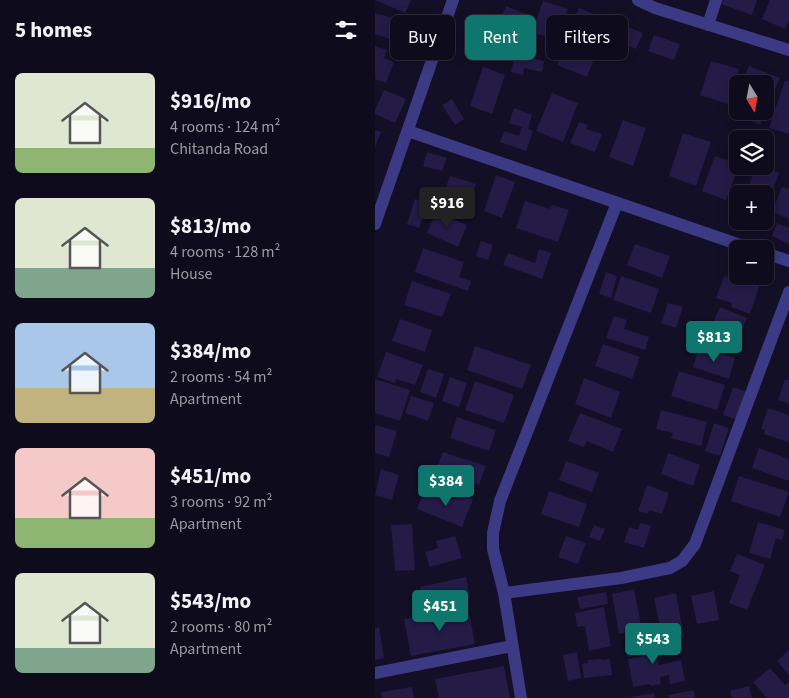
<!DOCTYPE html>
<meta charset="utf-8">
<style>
:root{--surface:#0e0b1c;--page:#1c1929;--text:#f1f3f6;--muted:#9b9ba3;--line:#2e2b3b;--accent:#0f766e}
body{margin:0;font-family:"Source Sans 3",sans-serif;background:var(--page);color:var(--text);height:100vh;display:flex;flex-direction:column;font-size:19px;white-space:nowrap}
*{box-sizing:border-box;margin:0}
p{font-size:16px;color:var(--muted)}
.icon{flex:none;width:28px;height:28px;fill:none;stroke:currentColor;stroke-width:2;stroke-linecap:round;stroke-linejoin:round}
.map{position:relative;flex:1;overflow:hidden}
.side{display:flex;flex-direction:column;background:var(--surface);width:375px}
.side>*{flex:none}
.guide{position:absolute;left:15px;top:15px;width:324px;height:45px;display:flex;gap:10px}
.needle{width:32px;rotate:170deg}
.tools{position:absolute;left:354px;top:75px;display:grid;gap:10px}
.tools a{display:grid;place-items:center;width:45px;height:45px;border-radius:8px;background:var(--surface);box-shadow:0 2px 12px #0003,0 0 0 1px var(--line);font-size:25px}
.price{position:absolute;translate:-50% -42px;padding:0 11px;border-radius:5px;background:var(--accent);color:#fff;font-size:16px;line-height:32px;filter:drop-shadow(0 1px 2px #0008)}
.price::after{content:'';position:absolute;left:50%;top:30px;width:15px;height:11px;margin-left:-8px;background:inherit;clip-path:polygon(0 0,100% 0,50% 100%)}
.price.active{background:#222;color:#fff}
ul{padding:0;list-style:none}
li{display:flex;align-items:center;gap:15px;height:125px;padding:0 15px}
li span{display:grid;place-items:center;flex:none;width:140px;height:100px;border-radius:8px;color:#555}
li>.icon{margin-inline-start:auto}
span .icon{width:60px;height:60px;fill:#fffc;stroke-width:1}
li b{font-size:21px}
h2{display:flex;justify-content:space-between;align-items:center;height:60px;padding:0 15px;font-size:21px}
.pill{padding:0 18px;border-radius:8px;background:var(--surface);box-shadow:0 2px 12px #0003,0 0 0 1px var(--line);font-size:18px;line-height:45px}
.pill.active{background:var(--accent);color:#fff}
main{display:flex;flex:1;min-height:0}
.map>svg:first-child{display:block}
.building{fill:#241b47}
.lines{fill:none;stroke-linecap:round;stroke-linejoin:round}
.minor{stroke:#3d3a85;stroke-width:12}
</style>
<main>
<section class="side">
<h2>5 homes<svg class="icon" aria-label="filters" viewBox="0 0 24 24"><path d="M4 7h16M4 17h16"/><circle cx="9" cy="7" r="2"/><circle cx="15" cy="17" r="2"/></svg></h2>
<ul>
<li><span style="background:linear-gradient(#dfe7d0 75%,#8fb573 0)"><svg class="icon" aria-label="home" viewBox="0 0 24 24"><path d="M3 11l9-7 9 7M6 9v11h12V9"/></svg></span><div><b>$916/mo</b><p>4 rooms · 124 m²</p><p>Chitanda Road</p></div></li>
<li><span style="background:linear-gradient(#dfe7d0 70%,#7fa58c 0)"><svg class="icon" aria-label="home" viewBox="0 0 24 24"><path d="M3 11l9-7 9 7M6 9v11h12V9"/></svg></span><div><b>$813/mo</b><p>4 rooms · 128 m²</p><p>House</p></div></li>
<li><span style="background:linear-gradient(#a9c7e8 65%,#c2b280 0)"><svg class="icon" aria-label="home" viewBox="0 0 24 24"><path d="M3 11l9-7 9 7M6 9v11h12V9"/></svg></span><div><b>$384/mo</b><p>2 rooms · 54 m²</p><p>Apartment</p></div></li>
<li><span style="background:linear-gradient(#f6c9c9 70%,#8fb573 0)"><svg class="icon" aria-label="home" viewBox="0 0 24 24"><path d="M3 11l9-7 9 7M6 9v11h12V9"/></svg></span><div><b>$451/mo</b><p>3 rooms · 92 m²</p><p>Apartment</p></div></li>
<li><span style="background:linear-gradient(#dfe7d0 75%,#7fa58c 0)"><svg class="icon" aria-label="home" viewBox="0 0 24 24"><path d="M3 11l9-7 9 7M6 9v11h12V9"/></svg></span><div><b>$543/mo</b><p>2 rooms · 80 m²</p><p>Apartment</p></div></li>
</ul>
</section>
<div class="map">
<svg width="414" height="698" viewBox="0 0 414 698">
<rect width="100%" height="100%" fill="#130f26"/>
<!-- building -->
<path class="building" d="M0 0H36L30 13Z
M348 0H382L377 15 346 4Z
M395 0H414V20L410 29 387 19Z
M168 1 193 9 182 40 157 32Z
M131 6 154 15 146 34 123 25Z
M204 8 234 20 212 77 182 65Z
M0 13 27 21 21 41 0 34Z
M247 25 268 33 261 49 240 41Z
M279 35 305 44 299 60 273 51Z
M0 46 12 50 9 58 19 62 11 83 0 79Z
M140 55 169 61 167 72 149 68 148 75 136 72Z
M336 61 364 69 353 104 325 95Z
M374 66 405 78 385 125 355 112 362 94V111H390V84H367Z
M108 67 130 75 117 114 95 106Z
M410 80 414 82V134L394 128Z
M9 90 31 99 20 123 0 114V110Z
M177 93 203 103 188 142 161 131Z
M77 99 89 119 80 125 67 105Z
M139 108 157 115 153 129 158 131 151 151 125 142 129 131 144 136 147 127 134 123Z
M248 120 271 128 258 166 234 157Z
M204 122 213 125 211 129 227 134 220 152 195 143Z
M0 130 6 132 0 147Z
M308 133 336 142 321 186 294 176Z
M52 152 72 158 67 171 48 166Z
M340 156 362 164V166H364L351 200 327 191Z
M381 166H385L404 173 390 212V194H371Z
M121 175 140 182 127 218 109 211Z
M75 176 101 184 93 206 67 198Z
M407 187 414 189V219L397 212Z
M40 199 53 202 44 228 32 224Z
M150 201 175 209 177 205 194 210 183 242 141 228Z
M61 212 92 225 83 247 52 233Z
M402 223 414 228V244L397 236Z
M106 241 118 245 113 260 101 256Z
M260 244 295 256 287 278 252 265Z
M48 248 89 262 84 277 96 281 93 291 40 272Z
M164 249 176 253 167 279 128 265 133 253 160 263Z
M231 272 242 276 236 298 224 294Z
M246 276 284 289 276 313 238 300Z
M349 276 371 284 373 280 385 284 375 314 356 307 357 303 341 298Z
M37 281 76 294 67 317 29 305Z
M293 303 308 307 301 328 286 323Z
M345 307 372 318 363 338 336 327Z
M239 316 252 320 249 329 274 337 270 350 231 338Z
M25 319 57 330 50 352 17 341Z
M228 344 265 357 257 379 220 366Z
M100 346 156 365 147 389 92 370Z
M324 347 360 358 354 379 318 367Z
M11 352 48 365 40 385 21 379 20 383 2 377Z
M53 369 69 374 61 398 45 392Z
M304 371 350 385 342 410 296 396Z
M75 377 92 383 84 407 67 401Z
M209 378 245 392 236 418 200 404Z
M0 379 35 390 25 421 0 413Z
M410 379 414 380V404L403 400Z
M100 381 139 395 129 423 90 410Z
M358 387 372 392 363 420 348 415Z
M36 396 59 403 53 421 30 413Z
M393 408 414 415V442L389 434 390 430 386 429Z
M286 410 332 422 326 446 296 438 298 433 281 429Z
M205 413 247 429 238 452 212 441 209 447 193 441Z
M82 417 121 430 114 451 75 438Z
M339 423 354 428 345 456 330 451Z
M0 425 22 431 14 457 0 453Z
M384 448 414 459V481L377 468Z
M68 452 111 466 104 485 61 470Z
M293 453 325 465 318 486 286 474Z
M191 461 224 473 217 492 184 480Z
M6 469 24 475 17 500 0 495Z
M364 476 414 492 405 517 356 501Z
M272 485 294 493 287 514 274 510 273 514 263 511Z
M50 488 79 500 83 492 98 499 87 527 42 509Z
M174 491 212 504 204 527 166 514Z
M383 522 410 530 407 540 401 538 395 559 374 553Z
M265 523 276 526 269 548 249 542 254 527 263 530Z
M37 524 40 570 20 571 16 525Z
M219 525 230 529 225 541 214 537Z
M80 536 87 558 55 567 50 552 63 548 61 541Z
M191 536 211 543 203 564 183 557Z
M362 554 390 565 372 610 354 603 365 575 355 571Z
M91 577 95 598 49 608 45 587Z
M259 589 267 630 244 634 237 594Z
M339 591 344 620 322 624 316 596Z
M231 592 233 604 205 609 202 597Z
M301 593 309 637 288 642 279 598Z
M93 607 100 644 36 656 29 619Z
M229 607 236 646 214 651 210 626 202 627 200 613Z
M4 627 9 658 0 660V628Z
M277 630 284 665 306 660 310 681 295 684 294 675 285 677 286 684 276 686 275 684 258 687 253 659 268 656 264 632Z
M260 638 264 655 253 657 250 640Z
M414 650V675L402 661Z
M202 652 206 678 193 681 188 655Z
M227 659V660L235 659 237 675 209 678 207 664 213 663V660Z
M129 666 135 698H64L60 679Z
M395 668 410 685 414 682V698H392L378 682Z
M374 686 377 698H357L355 691Z
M37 687 39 698H7L6 692Z
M319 690 320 698H294L293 695Z
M279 693 280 698H256V697Z"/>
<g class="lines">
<!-- minor -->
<path class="minor" d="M263 0 280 8 414 50
M333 25 341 0
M33 131 377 249
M0 224 78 0
M390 253 414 261
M129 593 246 578 295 568 307 561 320 544 414 292
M0 673 137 646
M146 698 129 593 118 549V533L125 501 242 203"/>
</g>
</svg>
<div class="tools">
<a><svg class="needle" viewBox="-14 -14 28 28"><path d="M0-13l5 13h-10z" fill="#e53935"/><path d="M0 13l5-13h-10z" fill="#9b9ba3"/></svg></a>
<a><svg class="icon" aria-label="layers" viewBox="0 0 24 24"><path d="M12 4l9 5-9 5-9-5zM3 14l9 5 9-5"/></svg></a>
<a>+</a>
<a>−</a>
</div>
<b class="price active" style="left:72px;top:229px">$916</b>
<b class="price" style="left:339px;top:363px">$813</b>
<b class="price" style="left:71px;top:507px">$384</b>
<b class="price" style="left:65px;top:632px">$451</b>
<b class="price" style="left:278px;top:665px">$543</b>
<div class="guide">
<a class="pill">Buy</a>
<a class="pill active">Rent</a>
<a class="pill">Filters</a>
</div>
</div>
</main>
